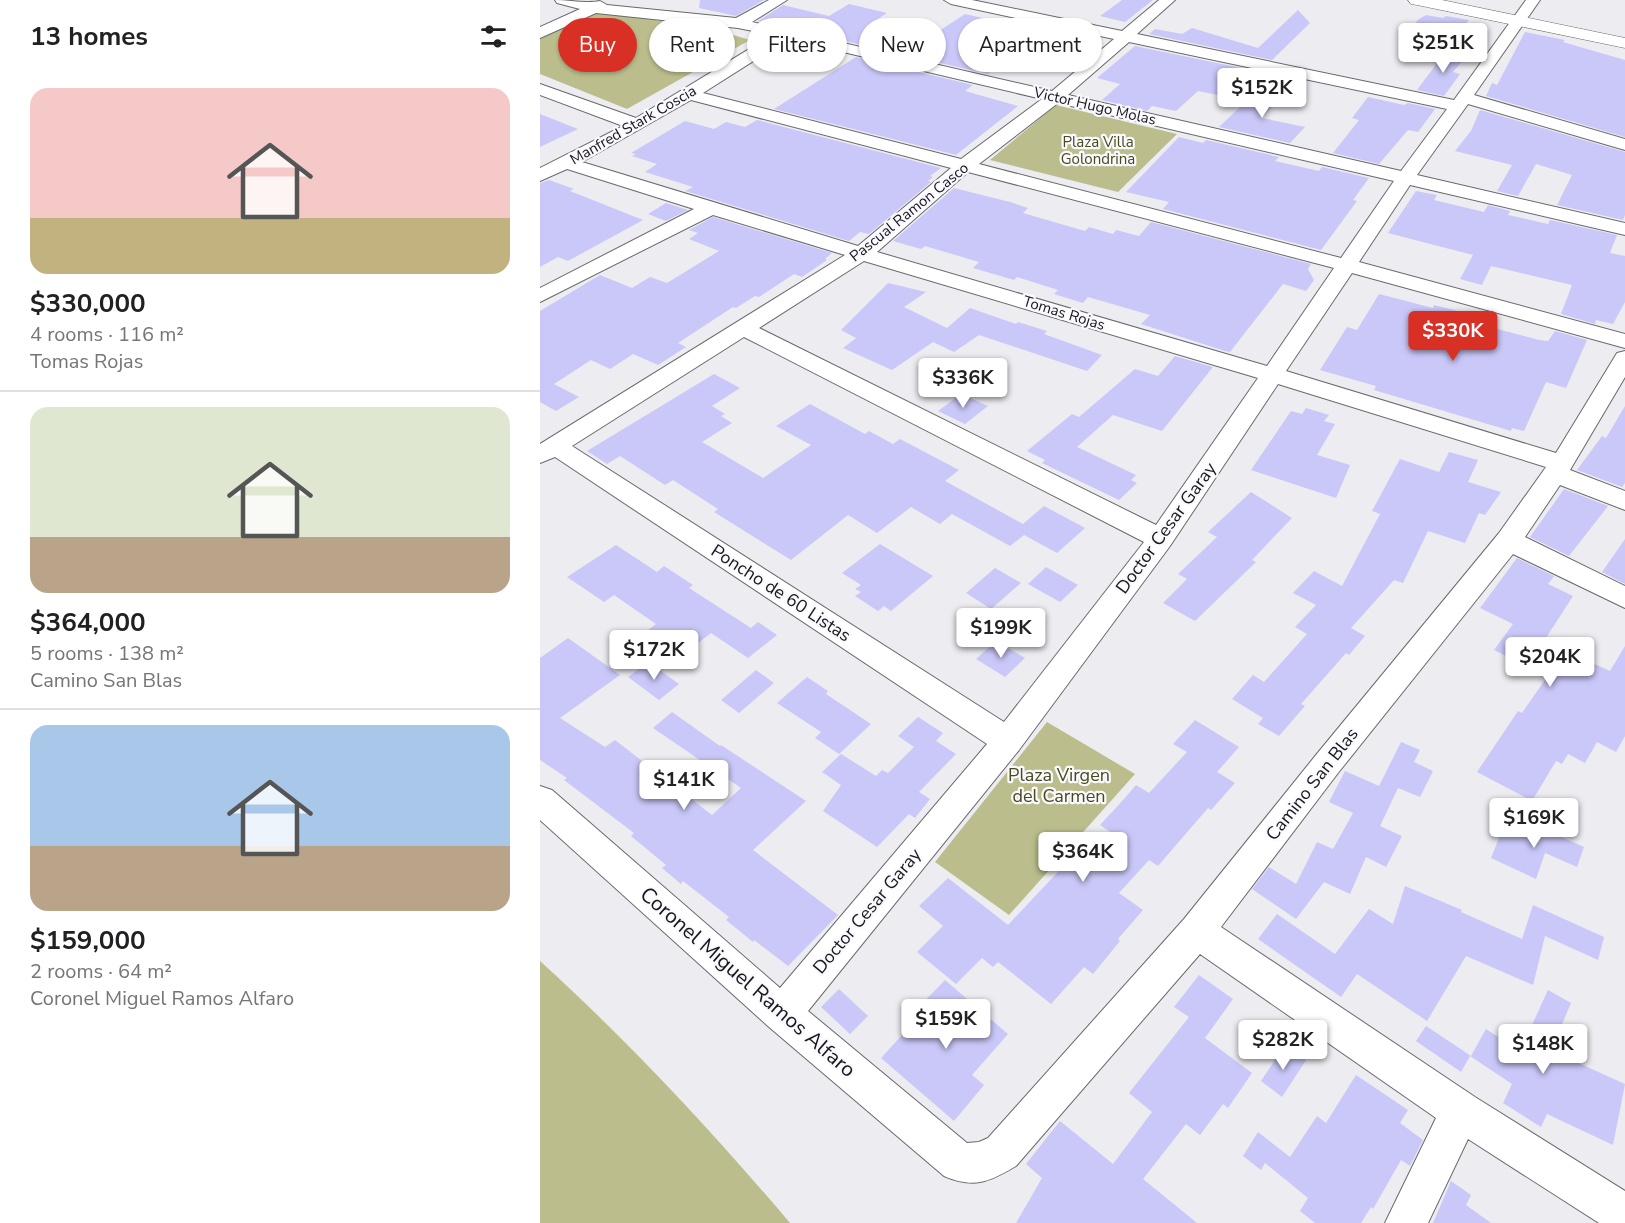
<!DOCTYPE html>
<meta charset="utf-8">
<style>
:root{--surface:#fff;--page:#f2f2f2;--text:#202124;--muted:#757577;--line:#e0e0e0;--accent:#d93025}
body{margin:0;font-family:"Nunito Sans",sans-serif;background:var(--page);color:var(--text);height:100vh;display:flex;flex-direction:column;font-size:22px;white-space:nowrap}
*{box-sizing:border-box;margin:0}
p{font-size:20px;color:var(--muted)}
.icon{flex:none;width:33px;height:33px;fill:none;stroke:currentColor;stroke-width:2;stroke-linecap:round;stroke-linejoin:round}
.map{position:relative;flex:1;overflow:hidden}
.side{display:flex;flex-direction:column;background:var(--surface);width:540px}
.side>*{flex:none}
.hud{position:absolute;left:18px;top:18px;width:570px;height:54px;display:flex;gap:12px}
.price{position:absolute;translate:-50% -51px;padding:0 14px;border-radius:6px;background:#fff;color:#222;font-size:20px;line-height:39px;filter:drop-shadow(0 2px 3px #0008)}
.price::after{content:'';position:absolute;left:50%;top:36px;width:18px;height:14px;margin-left:-9px;background:inherit;clip-path:polygon(0 0,100% 0,50% 100%)}
.price.selected{background:var(--accent);color:#fff}
ul{padding:0;list-style:none}
li{display:grid;align-content:center;gap:12px;height:318px;padding:0 30px}
li+li{border-top:2px solid var(--line)}
li span{display:grid;place-items:center;height:186px;border-radius:18px;color:#555}
li>.icon{margin-inline-start:auto}
span .icon{width:108px;height:108px;fill:#fffc;stroke-width:1}
li b{font-size:26px}
h2{display:flex;justify-content:space-between;align-items:center;height:72px;padding:0 30px;font-size:26px}
.pill{padding:0 21px;border-radius:27px;background:var(--surface);box-shadow:0 2px 4px #0004;font-size:21px;line-height:54px}
.pill.selected{background:var(--accent);color:#fff}
main{display:flex;flex:1;min-height:0}
.map>svg:first-child{display:block}
.green{fill:#bbbe8c}
.building{fill:#cac8f8}
.lines{fill:none;stroke-linecap:round;stroke-linejoin:round}
.street-casing{stroke:#69686d;stroke-width:2}
.secondary-casing{stroke:#69686d;stroke-width:1}
.street{fill:#fff;fill-rule:evenodd}
.secondary{fill:#fff;fill-rule:evenodd}
.labels{text-anchor:middle;stroke-width:4.5;stroke-linejoin:round;paint-order:stroke}
.far-street-label{font-size:15px;fill:#181819;stroke:#f9f9ff}
.far-park-label{font-size:15px;fill:#494a1b;stroke:#f9f9ff}
.street-label{font-size:18px;fill:#181819;stroke:#f9f9ff}
.park-label{font-size:18px;fill:#494a1b;stroke:#f9f9ff}
.near-street-label{font-size:21px;fill:#181819;stroke:#f9f9ff}
</style>
<main>
<section class="side">
<h2>13 homes<svg class="icon" aria-label="filters" viewBox="0 0 24 24"><path d="M4 7h16M4 17h16"/><circle cx="9" cy="7" r="2"/><circle cx="15" cy="17" r="2"/></svg></h2>
<ul>
<li><span style="background:linear-gradient(#f6c9c9 70%,#c2b280 0)"><svg class="icon" aria-label="home" viewBox="0 0 24 24"><path d="M3 11l9-7 9 7M6 9v11h12V9"/></svg></span><div><b>$330,000</b><p>4 rooms · 116 m²</p><p>Tomas Rojas</p></div></li>
<li><span style="background:linear-gradient(#dfe7d0 70%,#b9a48a 0)"><svg class="icon" aria-label="home" viewBox="0 0 24 24"><path d="M3 11l9-7 9 7M6 9v11h12V9"/></svg></span><div><b>$364,000</b><p>5 rooms · 138 m²</p><p>Camino San Blas</p></div></li>
<li><span style="background:linear-gradient(#a9c7e8 65%,#b9a48a 0)"><svg class="icon" aria-label="home" viewBox="0 0 24 24"><path d="M3 11l9-7 9 7M6 9v11h12V9"/></svg></span><div><b>$159,000</b><p>2 rooms · 64 m²</p><p>Coronel Miguel Ramos Alfaro</p></div></li>
</ul>
</section>
<div class="map">
<svg width="1085" height="1223" viewBox="0 0 1085 1223">
<rect width="100%" height="100%" fill="#ececf1"/>
<!-- green -->
<path class="green" d="M56 12 166 27 210 40 87 109 0 74V39Z
M516 105 637 134 578 192 450 160Z
M507 722 595 774 469 915 395 862Z
M0 961C89 1042 172 1131 250 1223H0Z"/>
<!-- building -->
<path class="building" d="M160 0H224L196 16 159 8Z
M582 0H613L585 22 560 16Z
M309 4 347 13 336 20 396 33 425 14 465 23 436 42 457 47 446 55 467 60 448 74 218 21 243 5 289 16Z
M758 10 770 23 732 60 609 34 615 29 642 34 652 28 718 48Z
M886 15 903 18 906 16 929 20 905 46 862 38 879 19Z
M985 32 1025 40 1023 42 1085 60V137L946 96 952 83 957 85Z
M595 46 720 72 714 78 723 79 702 100 658 91 636 111 612 106 607 111 562 100 580 84 557 78Z
M906 51 927 55 913 72 920 74 904 96 877 90Z
M316 57 433 85 425 91 478 106 416 155 234 109Z
M720 88 744 94 722 118 765 127 750 143 679 127Z
M828 97 864 105 868 103 895 109 878 132 868 130 839 164 793 153 819 120 812 118Z
M940 110 1085 152V215L1083 220 1017 205 1032 175 996 164 978 196 957 191 972 165 915 151 931 131Z
M0 114 38 129 0 147Z
M217 120 401 168 390 176 393 177 388 181 391 182 329 234 320 232 309 241 145 191 153 187 105 172 117 164 92 156 96 154 91 153 145 121 174 129 186 122 205 127Z
M639 137 663 143 666 140 739 157 735 161 779 171 782 167 829 178 813 200 817 201 781 250 623 209 629 202 586 192Z
M9 180 34 189 30 191 103 220 28 261 18 257 0 267V183Z
M414 188 470 202 488 208 483 213 545 231 549 227 573 234 576 230 599 236 611 222 771 264 768 269 774 280 766 291 743 284 690 352 685 351 601 324 610 315 548 297 543 303 514 294 518 290 477 277 474 280 433 268 439 262 385 246 381 249 353 241Z
M876 191 897 195 894 200 944 212 948 205 970 211 968 215 1008 224 1010 220 1077 235 1070 253 1085 256V302L1073 324 1056 320 1055 324 1021 314 1032 285 951 266 942 285 920 279 933 255 848 233Z
M126 203 148 210 126 221 108 214Z
M173 217 292 253 285 259 287 260 262 277 254 274 219 297 215 296 196 308 193 307 138 343 146 347 118 365 93 354 70 369 51 360 14 384 39 397 16 411 0 402V311L60 275 92 288 110 277 127 283 179 251 149 239 158 233 149 230Z
M348 283 386 292 364 307 407 328 430 308 476 324 478 322 507 331 504 334 562 355 547 371 439 335 414 352 393 342 352 370 303 348 316 338 301 330Z
M839 294 893 308 894 305 921 312 918 317 923 320 999 340 1008 341 1015 331 1047 340 1026 388 1006 382 984 431 972 428 971 431 834 390 836 386 780 370 807 327 817 330Z
M635 356 673 367 622 431 573 415 537 447 596 475 591 480 597 483 579 500 502 463 505 460 487 451 532 414 539 417 595 369 618 376Z
M174 374 200 388 172 406 185 414 181 416 192 423 162 442 223 478 271 445 236 426 270 404 325 434 329 431 353 444 360 439 419 470 405 481 483 524 504 506 545 528 517 553 484 535 470 546 412 514 400 524 371 507 337 533 308 515 251 560 174 512 178 509 133 480 125 485 80 456 67 464 47 451Z
M421 394 448 406 425 424 398 411Z
M1085 406V483L1082 487 1037 470 1062 436 1066 438Z
M766 408 789 415 784 421 795 424 777 455 810 465 796 498 711 470 751 411 762 414Z
M909 452 938 460 928 482 961 492 945 515 939 513 925 543 888 531 863 583 854 580 811 628 825 636 809 655 806 653 761 704 765 706 739 736 718 724 723 718 692 699 713 675 724 682 767 634 755 627 776 605 753 593 774 571 802 586 840 514 832 511 860 459 899 472Z
M1024 489 1068 506 1029 556 990 537Z
M711 492 752 518 712 560 716 562 655 621 623 603 647 579 638 574 677 537 668 532Z
M1085 539V584L1062 572Z
M340 544 393 576 351 611 344 606 338 611 315 596 321 592 315 589 321 585 302 573Z
M76 545 117 572 124 566 153 585 149 588 211 628 218 622 237 635 208 658 171 633 131 664 95 640 116 624 74 595 64 602 27 577Z
M977 558 1014 576 1008 584 1033 596 1004 641 1070 671 1085 646V736L1076 752 1057 742 1045 763 1028 754 1022 764 1016 761 992 801 937 772 978 711 982 713 1007 677 954 650 973 624 940 608Z
M506 567 538 585 520 602 488 584Z
M455 568 481 583 451 609 426 593Z
M28 638 80 675 20 718 65 747 75 740 172 815 201 788 113 728 132 712 180 746 181 745 266 801 213 850 298 915 248 966 214 940 213 942 186 920 189 917 143 881 141 884 122 868 126 865 91 836 94 833 24 780 27 778 0 760V658Z
M456 641 485 658 465 677 436 659Z
M108 662 139 684 119 700 88 677Z
M216 670 234 683 199 713 181 700Z
M267 677 288 691 286 694 331 724 299 754 275 738 281 732 237 703Z
M378 717 403 733 396 741 416 754 379 792 390 799 375 818 369 814 337 847 283 811 301 785 282 772 301 754 336 776 342 770 348 773 374 747 358 736Z
M655 720 699 747 677 772 695 783 671 810 668 808 618 866 609 860 579 893 603 910 578 939 580 941 553 974 544 967 511 1004 458 962 453 967 442 958 416 984 377 952 403 926 379 906 408 878 468 925 531 858 542 866 572 833 560 825 584 799 596 785 609 793 647 752 633 744Z
M861 742 880 750 874 762 893 771 880 797 858 788 840 826 862 836 846 867 826 857 810 894 784 882 756 919 712 889 729 867 756 884 777 842 793 849 813 813 789 802 805 771 839 786Z
M978 818 1044 847 1037 867 1005 853 996 879 951 858 961 833 971 837Z
M865 886 922 910 921 912 982 939 993 905 1064 937 1058 960 1005 936 993 985 926 956 887 1021 817 974 801 997 718 939 737 914 795 954 829 909 853 924Z
M659 975 693 999 665 1038 712 1073 688 1108 683 1104 660 1135 646 1124 603 1179 657 1223H476L502 1178 486 1164 520 1121 573 1164 612 1112 589 1093 649 1017 634 1007Z
M405 980 468 1034 432 1075 444 1085 414 1121 341 1058 385 1010 380 1006Z
M299 989 328 1016 310 1034 281 1007Z
M1008 990 1031 1003 1012 1048 1034 1061 1085 1084 1073 1145 1007 1114 1001 1127 963 1103 972 1084 930 1056 921 1072 876 1041 886 1026 931 1056 946 1029 980 1051Z
M745 1045 766 1060 742 1097 721 1081Z
M816 1075 868 1110 860 1123 883 1140 870 1166 861 1160 833 1209 831 1207 821 1223H775L760 1211 768 1198 725 1163 721 1170 703 1156 718 1132 750 1157 777 1116 786 1123Z
M911 1181 931 1195 926 1205 951 1223H893Z"/>
<g class="lines">
<!-- street casing -->
<g class="street-casing">
<path id="street" d="M15 0C29 0 46 4 60 1L67 5 196 18 229 0H247L212 22 512 91 574 39 411 4 404 0H432L582 31 619 0H635L597 34 914 100 986 0H1000L934 95 1085 139V150L928 104 877 175 1085 223V235L870 185 819 262 1085 334V348L812 273 746 371 1016 453 1074 358 1077 353 1085 351V377L1030 470 1085 491V510L1020 485 985 537 1085 586V608L973 554 798 773 681 927 935 1097 1085 1191V1223H1059L928 1139 888 1223H845L896 1118 660 954 476 1166C449 1182 434 1189 404 1176L229 1027 0 820V786L12 790 240 988 447 744 15 457 0 463V444L305 255 173 215 0 302V288L154 209 27 169 0 181V168L83 126 0 95V84L96 118 232 35 198 28 56 13 0 38V27L40 9 17 3ZM248 39 502 99 421 159 163 93ZM589 42 907 109 861 171 528 95ZM151 100 411 168 318 246 42 162ZM518 103 854 181 801 258 439 164ZM428 172 794 268 727 366 337 252ZM324 261 718 378 616 525 219 328ZM204 337 604 542 464 722 32 446ZM738 384 1006 467 959 533 776 755 644 919 448 1138 439 1142 427 1143 268 1011 479 750 630 546Z"/>
</g>
<!-- secondary casing -->
<g class="secondary-casing">
<path id="secondary" d="M868 0H902L1085 38V48L877 5 871 4Z"/>
</g>
<!-- street -->
<use href="#street" class="street"/>
<!-- secondary -->
<use href="#secondary" class="secondary"/>
</g>
<g class="labels">
<!-- far-street labels -->
<g class="far-street-label">
<text transform="translate(555 106) rotate(13)" y="5">Victor Hugo Molas</text>
<text transform="translate(93 125) rotate(-30)" y="5">Manfred Stark Coscia</text>
<text transform="translate(369 212) rotate(-39)" y="5">Pascual Ramon Casco</text>
<text transform="translate(524 313) rotate(17)" y="5">Tomas Rojas</text>
</g>
<!-- far-park labels -->
<g class="far-park-label">
<text x="558" y="147">Plaza Villa<tspan x="558" dy="17">Golondrina</tspan></text>
</g>
<!-- street labels -->
<g class="street-label">
<text transform="translate(626 528) rotate(-54)" y="6">Doctor Cesar Garay</text>
<text transform="translate(241 593) rotate(33)" y="6">Poncho de 60 Listas</text>
<text transform="translate(772 784) rotate(-52)" y="6">Camino San Blas</text>
<text transform="translate(327 911) rotate(-50)" y="6">Doctor Cesar Garay</text>
</g>
<!-- park labels -->
<g class="park-label">
<text x="519" y="781">Plaza Virgen<tspan x="519" dy="21">del Carmen</tspan></text>
</g>
<!-- near-street labels -->
<g class="near-street-label">
<text transform="translate(208 982) rotate(41)" y="7">Coronel Miguel Ramos Alfaro</text>
</g>
</g>
</svg>
<b class="price" style="left:903px;top:74px">$251K</b>
<b class="price" style="left:722px;top:119px">$152K</b>
<b class="price selected" style="left:913px;top:362px">$330K</b>
<b class="price" style="left:423px;top:409px">$336K</b>
<b class="price" style="left:461px;top:659px">$199K</b>
<b class="price" style="left:114px;top:681px">$172K</b>
<b class="price" style="left:1010px;top:688px">$204K</b>
<b class="price" style="left:144px;top:811px">$141K</b>
<b class="price" style="left:994px;top:849px">$169K</b>
<b class="price" style="left:543px;top:883px">$364K</b>
<b class="price" style="left:406px;top:1050px">$159K</b>
<b class="price" style="left:743px;top:1071px">$282K</b>
<b class="price" style="left:1003px;top:1075px">$148K</b>
<div class="hud">
<a class="pill selected">Buy</a>
<a class="pill">Rent</a>
<a class="pill">Filters</a>
<a class="pill">New</a>
<a class="pill">Apartment</a>
</div>
</div>
</main>
